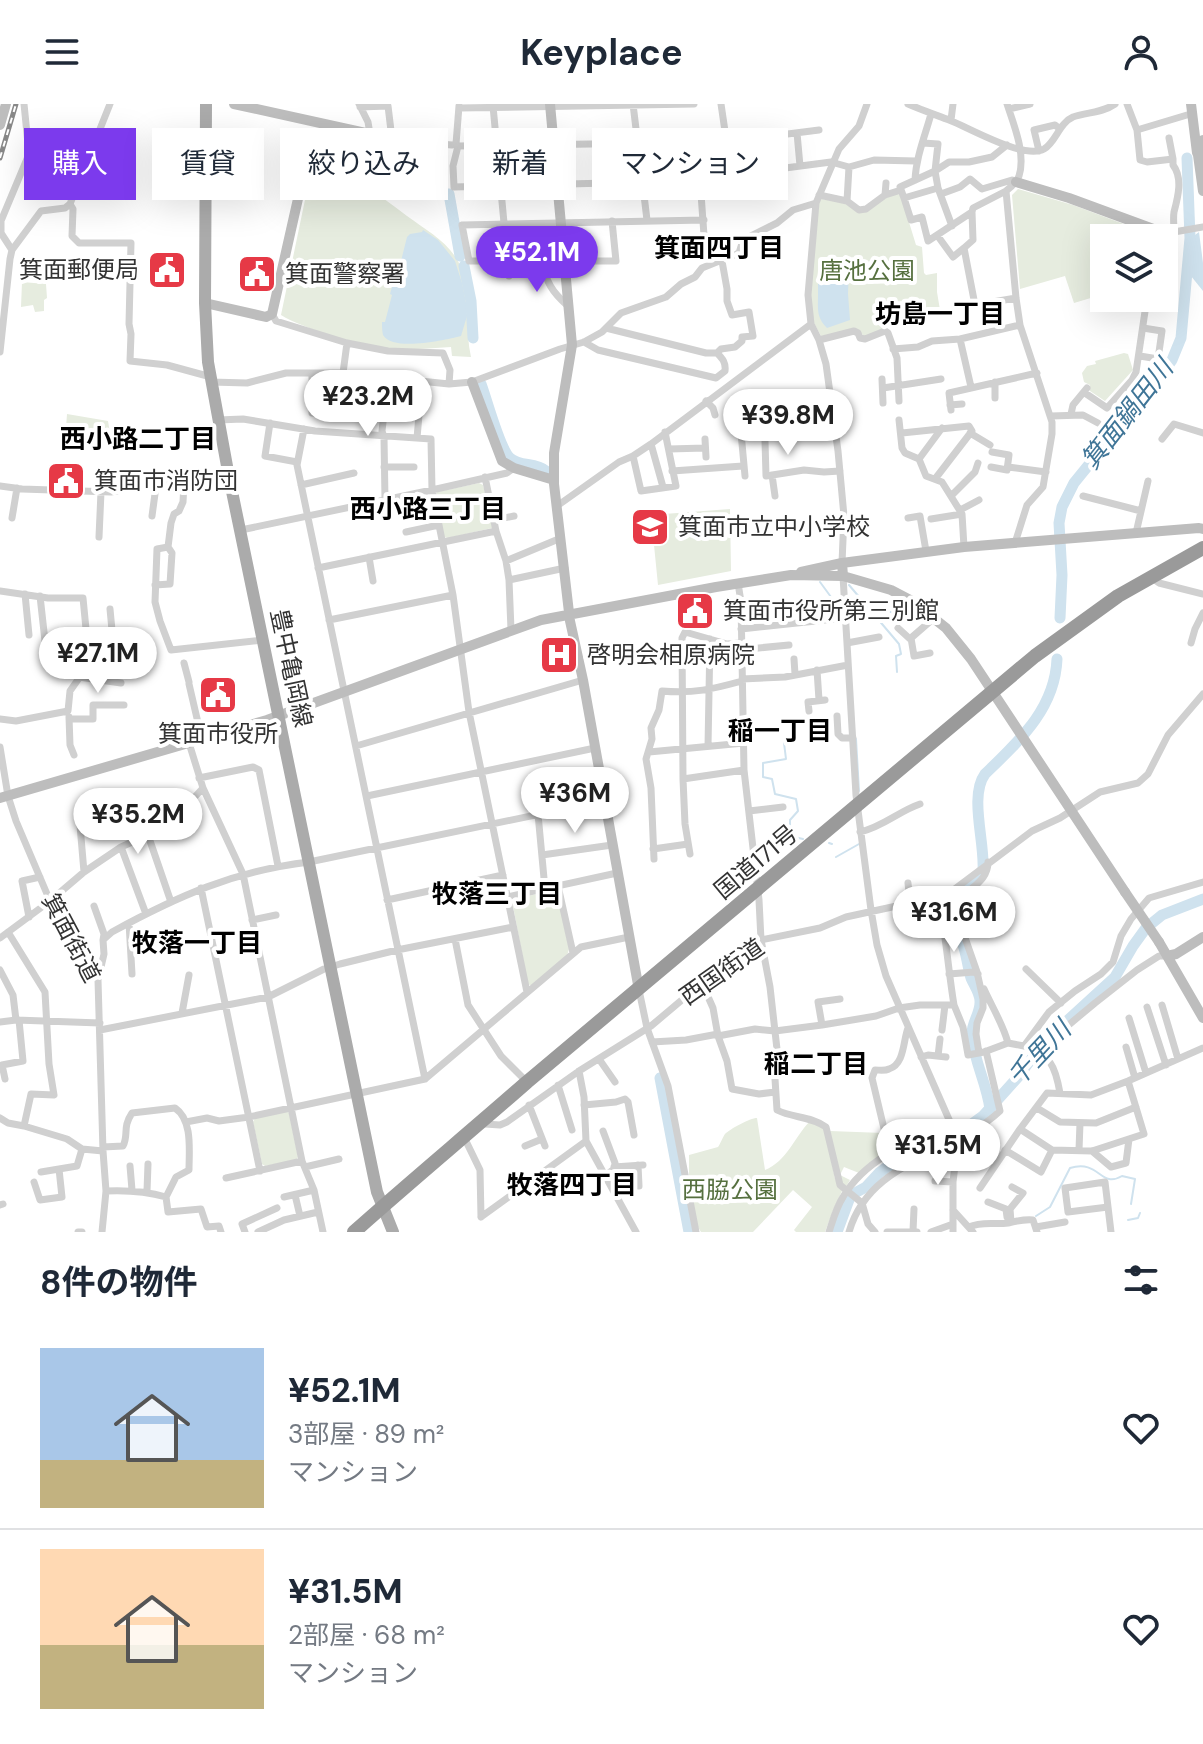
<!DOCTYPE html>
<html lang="ja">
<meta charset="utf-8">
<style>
:root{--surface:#fff;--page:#f6f6f7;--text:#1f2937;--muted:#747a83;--line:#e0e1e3;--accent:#7c3aed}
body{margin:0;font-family:"DM Sans","Noto Sans JP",sans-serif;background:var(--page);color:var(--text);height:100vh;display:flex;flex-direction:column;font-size:30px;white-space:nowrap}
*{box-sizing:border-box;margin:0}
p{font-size:26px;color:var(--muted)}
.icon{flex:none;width:44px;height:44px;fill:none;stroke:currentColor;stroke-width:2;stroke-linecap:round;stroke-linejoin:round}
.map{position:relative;height:1128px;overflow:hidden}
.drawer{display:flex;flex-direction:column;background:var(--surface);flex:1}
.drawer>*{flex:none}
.guide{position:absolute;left:24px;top:24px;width:800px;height:72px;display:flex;gap:16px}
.controls{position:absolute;left:1090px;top:120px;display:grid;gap:16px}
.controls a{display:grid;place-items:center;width:88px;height:88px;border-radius:0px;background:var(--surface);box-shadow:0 8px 32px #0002;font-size:40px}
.price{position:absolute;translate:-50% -68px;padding:0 18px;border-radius:28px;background:#fff;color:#222;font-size:26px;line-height:52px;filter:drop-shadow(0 2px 4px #0008)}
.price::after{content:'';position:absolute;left:50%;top:48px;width:24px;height:18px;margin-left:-12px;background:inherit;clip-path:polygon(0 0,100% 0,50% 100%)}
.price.selected{background:var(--accent);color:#fff}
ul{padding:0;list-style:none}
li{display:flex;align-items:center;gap:24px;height:200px;padding:0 40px}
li+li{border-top:2px solid var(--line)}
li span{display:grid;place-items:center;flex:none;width:224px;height:160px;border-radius:0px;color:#555}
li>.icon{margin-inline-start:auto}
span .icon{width:96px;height:96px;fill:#fffc;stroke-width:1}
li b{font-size:34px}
h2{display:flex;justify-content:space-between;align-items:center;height:96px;padding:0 40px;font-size:34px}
.chip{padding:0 28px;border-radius:0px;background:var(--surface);box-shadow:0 8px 32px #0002;font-size:28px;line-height:72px}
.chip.selected{background:var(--accent);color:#fff}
header{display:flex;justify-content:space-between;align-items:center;height:104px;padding:0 40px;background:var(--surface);font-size:36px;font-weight:700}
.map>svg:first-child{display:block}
.green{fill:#e6ecdf}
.water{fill:#cfe2ee}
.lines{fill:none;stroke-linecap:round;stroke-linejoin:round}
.stream{stroke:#cfe2ee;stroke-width:2}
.river{stroke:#cfe2ee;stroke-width:11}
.street{stroke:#d0d0d0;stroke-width:7}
.secondary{stroke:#bdbdbd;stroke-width:10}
.primary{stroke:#ababab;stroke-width:12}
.highway{stroke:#9a9a9a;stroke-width:14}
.rail-casing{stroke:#888;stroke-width:5}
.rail{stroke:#fff;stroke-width:2;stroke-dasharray:6;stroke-linecap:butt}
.secondary-bridge{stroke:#bdbdbd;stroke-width:10}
.labels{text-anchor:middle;stroke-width:8;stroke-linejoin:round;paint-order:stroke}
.poi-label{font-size:24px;fill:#333;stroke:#fff;text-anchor:start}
.park-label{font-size:24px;fill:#56703f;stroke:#fff}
.street-label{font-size:24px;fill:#333;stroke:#fff}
.neighbourhood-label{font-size:26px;font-weight:bold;fill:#000;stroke:#fff}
.water-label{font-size:26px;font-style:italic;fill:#3f7597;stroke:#fff}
</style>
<header><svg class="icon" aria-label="menu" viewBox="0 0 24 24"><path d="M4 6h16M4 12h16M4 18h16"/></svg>Keyplace<svg class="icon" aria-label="person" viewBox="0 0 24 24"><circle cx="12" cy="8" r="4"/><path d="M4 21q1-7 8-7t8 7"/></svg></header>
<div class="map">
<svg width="1203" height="1128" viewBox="0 0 1203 1128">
<rect width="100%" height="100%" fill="#fff"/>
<!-- green -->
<path class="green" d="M315 79 347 86 362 79C377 89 392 101 407 112 430 129 457 142 464 173 470 200 465 226 471 253L452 252 451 243C432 244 413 246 395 245 368 244 303 225 281 211L306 91 310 80Z
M1018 85 1073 101 1137 125 1136 134H1104V170L1102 171 1104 190 1074 199 1065 172 1020 185 1012 91Z
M897 89 901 92 916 141 922 143 924 169 926 171 937 169V188L940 206 906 212 886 219V225L865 234 859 226 828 232H821L814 219 810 198 819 96 822 95 845 99 856 107Z
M22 178 46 180 47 194 44 196V207L35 208 33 201 21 203Z
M1124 249 1128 250 1133 266 1105 297 1090 287V281L1084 278 1082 269 1087 262 1096 260 1095 257Z
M67 310 108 317 112 341 65 337Z
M479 379 483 381 493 422 492 424 448 434 444 433 436 390 437 388Z
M730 405 731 467 658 481 651 411Z
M555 786 557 788 569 845 567 852 532 882 528 880 512 797 514 795Z
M287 1007 289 1009 298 1053 296 1056 265 1062 262 1060 253 1018 255 1014Z
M757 1014 765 1066C787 1057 794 1034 810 1017L825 1025 835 1075 842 1087 834 1104 825 1128H796L794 1126 812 1103 793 1086 753 1128H701L698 1123 689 1076V1051L718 1043C719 1042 724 1031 725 1030 730 1025 750 1014 757 1014Z
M830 1027 883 1029 884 1031 879 1052 859 1069 844 1063 840 1071 850 1076 845 1084 841 1080Z"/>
<!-- water -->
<path class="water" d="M423 126 438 136 455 157 462 179 466 199 467 212 461 232C445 236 393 248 383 231 382 227 382 222 382 218H385L392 191 390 190 398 161H400L407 133 410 130 422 128Z
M1199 128 1203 159V187L1191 172 1195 131Z
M832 152 842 154 849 162 848 190 850 216 827 224C816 213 818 204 818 191 818 182 818 172 818 162L822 157 826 156 827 153Z"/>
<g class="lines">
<!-- stream -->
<path class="stream" d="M820 478 831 493 838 499
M849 481 899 540 901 550 896 552 897 568
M878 516 889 507 902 514 914 509
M856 635 859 687
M784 639 786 655 763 659V673L772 675 775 690 796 695 798 707 790 716V732L803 735
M829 739 832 740
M836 753 859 740
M932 1040 935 1033 946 1024
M1036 1112 1050 1103 1070 1064C1100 1055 1100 1085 1122 1072L1135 1075 1131 1100
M1128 1116 1138 1114 1140 1109"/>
<!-- river -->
<path class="river" d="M449 90 460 152
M464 162 471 197 473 234
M481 280C487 296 500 346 510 354 520 363 535 358 546 367
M1060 514 1062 471 1059 419 1062 403 1074 379 1157 277 1172 256 1181 234 1190 134 1187 54
M660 974 689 1128
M990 1005C987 980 974 957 972 933 970 920 981 910 980 897 980 889 974 881 971 874 968 864 967 854 964 844 961 832 949 813 951 802 954 786 977 781 983 766 985 738 969 692 985 670 1019 637 1055 605 1057 555
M837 1128 850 1093 853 1090 866 1083 879 1069 887 1063 965 1025 983 1012 1018 973 1043 939 1115 873 1133 842 1146 824 1162 811 1203 795"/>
<!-- street -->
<path class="street" d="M359 0 368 18 370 30 404 37 452 41
M633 0 647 116
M721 0 731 68 770 66 831 58 849 63 874 56 916 57
M908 0C922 6 936 11 949 16 970 24 1024 56 1044 45 1056 38 1059 19 1073 13 1088 8 1102 9 1115 0
M1007 0C1014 21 1026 50 1019 72 1017 78 1011 83 1006 87L1016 194 1020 221 1052 318V330L1043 383 1027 401 1015 439
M1127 0 1137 26 1140 56 1147 58 1173 55V61C1183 74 1178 93 1174 108 1173 114 1174 121 1174 128
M493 2 509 172
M360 3 388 2 392 35
M459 4 694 0
M1009 5 1030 0
M951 16 953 0
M1137 26 1187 11
M797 29 800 62
M1169 34 1173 55
M396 35V45L400 55 424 67
M923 39 938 40 935 67 938 84 952 122
M456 40 459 2
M1039 47 1034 26 1055 21 1060 25
M24 62 41 70 51 45H28
M728 76 454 83 453 62 458 42 725 38 819 26
M915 76C916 53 925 32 931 10
M938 84 904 94 900 83 935 67 949 58H969L992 53 1007 41
M941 90 960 83 970 75 982 85 1012 76 1016 78
M819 91 847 97 859 106 866 105 885 91 901 86
M885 91 886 79
M904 94 911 116 922 113 928 137 972 108 973 104 1006 87
M847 97 849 63
M70 100 73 105 72 132 79 139H131L129 220 131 230 130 257 167 261 211 273
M612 117 616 157H469L462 121 704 116
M937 131 953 153 964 144 975 201 1016 194
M1155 134 1156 126 1174 128 1203 123
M964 144 973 136 972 108
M12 146 1 129V117L29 50 24 0
M673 147 705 145 700 76
M542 157C546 178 552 188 568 202
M272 210 276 217 347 239 388 247 443 249 450 266 449 280
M960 235 971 283
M819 236 854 227 858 229 860 234 865 235 885 227 888 229 897 254 899 297
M584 238 598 246 716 274 725 267C726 259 723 255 717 249H706L606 224
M893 245 918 243 932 237 960 235 1020 221
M0 248 10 155 12 146 41 107 65 104 70 100 110 0
M717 249 721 245 735 243 742 237V233L753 232 749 208 732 211 727 197V185L722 157
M1140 252 1158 255 1162 227 1143 224
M343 269 347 239
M312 270V309L384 315
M882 275 883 299
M211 278 247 279 286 269H343L449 280 472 278 560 245 584 238 602 228 621 209 666 193 681 180 695 173 702 164 739 149 743 136 777 119 793 106 816 99
M995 278V294
M883 284 941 275
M1085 289 1107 304 1132 276 1136 268 1147 194
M706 297 713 304 715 311
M950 301 962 300
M951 306 949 289 1037 269
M739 307 745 372
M1071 310 1073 301 1087 284
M1051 312 1083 311 1098 319
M761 313 765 337 766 372 804 366 824 368 840 367
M218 316 243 315 315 327 431 335 432 386 453 491 469 608 527 888
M899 316 902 344 905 349 919 355 926 372 942 378 962 410 964 443
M270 319 265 352 297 358
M304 325 297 361 425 975
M902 329 969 322 972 327 935 375
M970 329 990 341
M417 334 422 277
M705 335 706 353
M1162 335 1174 320 1203 329
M651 340 663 383
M669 345 705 344
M633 352 641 387 676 382 665 328
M919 355 942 324
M384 363H414
M991 363 1007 366 1009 351 992 348
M1008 363 1046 368
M672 367 743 362
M772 371 775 392
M485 373 496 427 506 457 509 476 511 526
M184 379 183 398 179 407 174 410 171 419 168 443 157 445 155 498 160 517 171 546 263 536
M301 381 354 369
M0 382 22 385 111 388 133 384 145 376 152 374 184 379 229 373
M60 387 62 367
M409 391 413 411
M951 392 975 368 978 359
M1083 392 1141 407
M385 396 384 333 382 327 388 273
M557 402 619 358 633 352 651 340 811 220
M960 406 979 396
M152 412 157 375
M12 414 17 384
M908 414 920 412 926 447
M931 415 962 410
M494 416 514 412
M241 426 432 386 507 369 514 364
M406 428 439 421
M1136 429 1148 377
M99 433 101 388
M369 453 373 477
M506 457 561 434
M842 459 844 412 838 347 826 260 819 236 811 220 808 191 816 99 839 45 859 22 867 0
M318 464 496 427
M843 472 856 691 871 806 877 841 886 872 958 1036 953 1078V1128
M1152 474 1159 479 1203 490
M509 476 565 464
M738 479 741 498 744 666 759 796 761 836 770 883 778 954 775 975 777 1006C792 1014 811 1012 826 1023L840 1081 862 1099 868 1120 875 1128
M155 481 170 480 172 449 168 443
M0 487 48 494H83L86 525
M25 490 29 531
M40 492 45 537
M329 516 453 491
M898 524 910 535
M741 525 863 512
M847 539 879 533
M1191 539 1195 525 1203 509
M742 543 748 545 789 541
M930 549 914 552 911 534 934 514
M86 555 115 558 110 505
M794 555 795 570
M184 559 189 578
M817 566 819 596
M79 573 121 579
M742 575 785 573 848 561
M189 580 202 636
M809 607 808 598 825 596
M837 612 838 630 842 634H853
M69 613 70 641 74 651
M0 615 16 617 68 607 70 587 84 567 87 549
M69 615H93V601H124
M189 639 203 684 243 770 302 1057 314 1086 323 1128
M356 642 583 576
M708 642 710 535
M0 643 8 692 16 717 50 797 98 876 103 1047 106 1087 102 1128
M649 648 744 639
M199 674 253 663 259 666 278 762
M683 675 744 666
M367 692 595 644
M81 702 79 710 84 768
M749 707 783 703
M538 710 545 785
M860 728C883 723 899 707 920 700
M148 731 171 798
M121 743 146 810
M653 745 688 740
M690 750 685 720 683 675 682 534 685 528 727 540 741 539
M542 751 612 741
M654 755 651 684 646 655 652 635 651 624 659 606 662 587C693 590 713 585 742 577
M908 779 910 799
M558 782 573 849
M201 784 260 1067
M507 793 617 769
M938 793C946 829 948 865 954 901
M387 796 503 771
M94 802 104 830 103 836
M29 813 22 777 40 773
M252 816 276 811
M129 819 132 870
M8 828 45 888 49 960 54 991 31 990 24 1022
M0 834 50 797 84 768 121 743 148 731 179 710 203 684
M455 835 468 901 501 952 527 978
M1026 865 1061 899
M0 866 13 891 16 916
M949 870 974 868 978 870
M98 876 104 850 103 836 112 828C178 792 234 767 309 758L603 697
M702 879 713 904 718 932 727 957 732 985 759 990 775 988
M984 885C992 903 1003 920 1008 939
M639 886 647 924 668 982 696 1128
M1162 901 1178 955
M1147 903 1166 961
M182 909 189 871
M1129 914 1146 969
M0 918 16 916 100 919
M822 921 818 898 840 895
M100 926 268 893 324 865 340 860 397 846 513 823
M942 926 945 901
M718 932 755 925 775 927 822 921 876 912 899 904 920 901H954L963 923 968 951 984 948 1008 939 1024 942 1049 908 1075 887 1101 870 1113 858 1121 832 1131 815 1149 794 1203 778
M652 938 686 936 718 930
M1024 942C1051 952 1055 961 1060 989
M1126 943 1135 974
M979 949 976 930 977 919 983 904V895L977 868 956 808C958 785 988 783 988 758
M1042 949 1065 924 1095 899 1137 866 1159 852H1167
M938 952 940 935
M921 953 928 951 946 953
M599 955 615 978
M579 967 584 993 586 1037 636 1128
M5 975 2 961 23 957 19 916
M558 981 572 1026
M529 1001 545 1042
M584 1001 616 998 625 995 628 998 634 1031
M1037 1004 1060 1018 1096 1019 1136 1003
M0 1014 8 1019 24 1022 67 1035 82 1045 103 1047
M186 1018 207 1014 219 1017 249 1013 425 975 581 843 629 833
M483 1018 485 1020 500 1021 507 1018 579 967 651 922 702 879 761 836 820 824 846 813 938 793 952 787 1032 727 1060 714 1100 688 1138 679 1148 670 1168 631 1203 590
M1020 1025 1052 1046 1092 1047 1144 1030 1128 977
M603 1027 615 1059 614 1065 605 1072
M464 1033 480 1066 481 1113
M525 1042 542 1035
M103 1043 123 1042C129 1030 122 1024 132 1009L175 1004C193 1016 189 1047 189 1066L176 1073 166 1093 168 1108 201 1105 207 1123 219 1122 221 1128
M1005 1046 1041 1068 1052 1046
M1079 1046 1080 1019
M1092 1047 1111 1063 1126 1059 1129 1035
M882 1054 886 1033 872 974 875 966C880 966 885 967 889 965 905 960 903 936 908 924
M638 1061 639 1082
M130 1062 132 1086
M305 1063 339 1055
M614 1063 643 1061
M935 1064 955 1063
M41 1068 77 1062 82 1045
M226 1074 302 1057
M935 1077 953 1078
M34 1078 40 1096 62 1093 59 1065
M980 1084 1020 1025 1047 989 1091 991 1128 977 1203 944
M106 1087C128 1086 145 1087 166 1093
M147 1087 148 1060
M295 1091 300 1112
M284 1093 314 1086
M988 1098 1006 1105 1007 1113
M0 1101 3 1100
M1108 1103 1068 1108 1065 1084 1105 1078 1111 1128
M953 1106 973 1128
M481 1113 586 1037
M1011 1118 1010 1105 1023 1089 1012 1083
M969 1123C982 1117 995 1121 1008 1119 1017 1117 1024 1115 1033 1116L1037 1128
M1036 1123 1065 1118
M913 1127 914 1105
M78 1128H82
M245 1128 242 1120 277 1104
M258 1128 284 1116 318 1108
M829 1128C833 1116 836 1104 843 1093 866 1054 913 1036 951 1019
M849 1128C870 1055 951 1053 1000 1007L986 947
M887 1128H917
M931 1128 953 1120"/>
<!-- secondary -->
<path class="secondary" d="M550 0 572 241 554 349V380L570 517 583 576 639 886
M1191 0 1197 49
M0 21 6 0
M1203 36 1198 51 1203 87
M1016 78 1069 94 1156 126
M205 199 266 213 272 210 302 77C324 56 357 113 370 30L234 0
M472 278 502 357 514 364 554 376
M801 468 842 459
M843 472 842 459 964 443 1199 424 1203 425
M0 694 267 616 541 516 716 483 791 471 843 472 891 486 912 497 946 524 971 555 1125 788
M1159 838 1203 914
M1167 852 1176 850 1203 833"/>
<!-- primary -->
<path class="primary" d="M206 0 205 199 208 258 229 373 377 1088 393 1128"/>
<!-- highway -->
<path class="highway" d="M354 1128C411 1077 469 1029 527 978L1035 552 1118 492 1203 444"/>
<!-- rail casing -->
<g class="rail-casing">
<path id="rail" d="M0 54 16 0"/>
</g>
<!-- rail -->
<use href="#rail" class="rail"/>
<!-- secondary-bridge -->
<path class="secondary-bridge" d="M1125 788 1159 838"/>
</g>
<!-- icons -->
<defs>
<g id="civic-square" transform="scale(2)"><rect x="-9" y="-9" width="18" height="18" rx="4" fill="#e63946" stroke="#fff"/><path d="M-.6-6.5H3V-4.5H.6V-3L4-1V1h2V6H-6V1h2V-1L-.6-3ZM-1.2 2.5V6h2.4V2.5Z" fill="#fff"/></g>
<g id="school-square" transform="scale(2)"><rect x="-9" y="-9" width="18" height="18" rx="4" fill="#e63946" stroke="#fff"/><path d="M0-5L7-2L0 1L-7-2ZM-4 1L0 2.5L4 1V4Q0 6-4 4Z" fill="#fff"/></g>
<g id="hospital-square" transform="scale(2)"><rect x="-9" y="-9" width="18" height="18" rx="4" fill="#e63946" stroke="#fff"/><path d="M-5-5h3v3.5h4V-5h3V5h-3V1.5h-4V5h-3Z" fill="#fff"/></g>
</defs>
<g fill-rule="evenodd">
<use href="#civic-square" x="167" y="166"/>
<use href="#civic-square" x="257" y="170"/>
<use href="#civic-square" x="66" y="377"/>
<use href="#school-square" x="650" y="423"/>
<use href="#civic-square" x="695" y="507"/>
<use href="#hospital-square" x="559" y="551"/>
<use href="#civic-square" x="218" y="591"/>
</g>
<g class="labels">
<!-- poi labels -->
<g class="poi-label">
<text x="139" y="174" text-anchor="end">箕面郵便局</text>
<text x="285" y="178">箕面警察署</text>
<text x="94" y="385">箕面市消防団</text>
<text x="678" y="431">箕面市立中小学校</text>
<text x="723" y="515">箕面市役所第三別館</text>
<text x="587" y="559">啓明会相原病院</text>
<text x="218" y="638" text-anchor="middle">箕面市役所</text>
</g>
<!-- park labels -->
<g class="park-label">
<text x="867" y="175">唐池公園</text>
<text x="730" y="1094">西脇公園</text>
</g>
<!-- street labels -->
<g class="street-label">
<text transform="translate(291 564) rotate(78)" y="8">豊中亀岡線</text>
<text transform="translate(756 758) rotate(-40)" y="8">国道171号</text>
<text transform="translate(71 834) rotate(62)" y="8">箕面街道</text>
<text transform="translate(722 868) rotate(-35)" y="8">西国街道</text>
</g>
<!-- neighbourhood labels -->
<g class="neighbourhood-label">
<text x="719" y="153">箕面四丁目</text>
<text x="940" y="219">坊島一丁目</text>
<text x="138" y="344">西小路二丁目</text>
<text x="428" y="414">西小路三丁目</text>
<text x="780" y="636">稲一丁目</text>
<text x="497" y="799">牧落三丁目</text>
<text x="197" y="848">牧落一丁目</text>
<text x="816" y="969">稲二丁目</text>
<text x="572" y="1090">牧落四丁目</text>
</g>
<!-- water labels -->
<g class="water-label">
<text transform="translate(1127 310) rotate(-52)" y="9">箕面鍋田川</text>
<text transform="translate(1039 949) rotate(-47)" y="9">千里川</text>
</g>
</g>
</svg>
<div class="controls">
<a><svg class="icon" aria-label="layers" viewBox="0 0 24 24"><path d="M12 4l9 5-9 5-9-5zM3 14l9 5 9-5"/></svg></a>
</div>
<b class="price selected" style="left:537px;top:190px">¥52.1M</b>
<b class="price" style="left:368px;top:334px">¥23.2M</b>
<b class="price" style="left:788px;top:353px">¥39.8M</b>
<b class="price" style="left:98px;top:591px">¥27.1M</b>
<b class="price" style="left:575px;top:731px">¥36M</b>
<b class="price" style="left:138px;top:752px">¥35.2M</b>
<b class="price" style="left:954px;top:850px">¥31.6M</b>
<b class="price" style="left:938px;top:1083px">¥31.5M</b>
<div class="guide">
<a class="chip selected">購入</a>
<a class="chip">賃貸</a>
<a class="chip">絞り込み</a>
<a class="chip">新着</a>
<a class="chip">マンション</a>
</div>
</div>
<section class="drawer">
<h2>8件の物件<svg class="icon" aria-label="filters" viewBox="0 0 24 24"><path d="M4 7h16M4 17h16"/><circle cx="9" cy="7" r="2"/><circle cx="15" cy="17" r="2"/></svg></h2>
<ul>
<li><span style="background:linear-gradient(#a9c7e8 70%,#c2b280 0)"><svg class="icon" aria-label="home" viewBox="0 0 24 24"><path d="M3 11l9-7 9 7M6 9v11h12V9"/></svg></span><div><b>¥52.1M</b><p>3部屋 · 89 m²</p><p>マンション</p></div><svg class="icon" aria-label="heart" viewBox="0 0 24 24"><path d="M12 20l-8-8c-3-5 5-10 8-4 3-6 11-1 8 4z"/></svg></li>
<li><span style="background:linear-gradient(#ffd9b3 60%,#c2b280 0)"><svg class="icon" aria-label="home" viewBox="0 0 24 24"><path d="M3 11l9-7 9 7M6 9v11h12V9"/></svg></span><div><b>¥31.5M</b><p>2部屋 · 68 m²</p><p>マンション</p></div><svg class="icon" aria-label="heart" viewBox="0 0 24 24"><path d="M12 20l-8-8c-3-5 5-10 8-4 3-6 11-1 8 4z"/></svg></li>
</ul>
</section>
